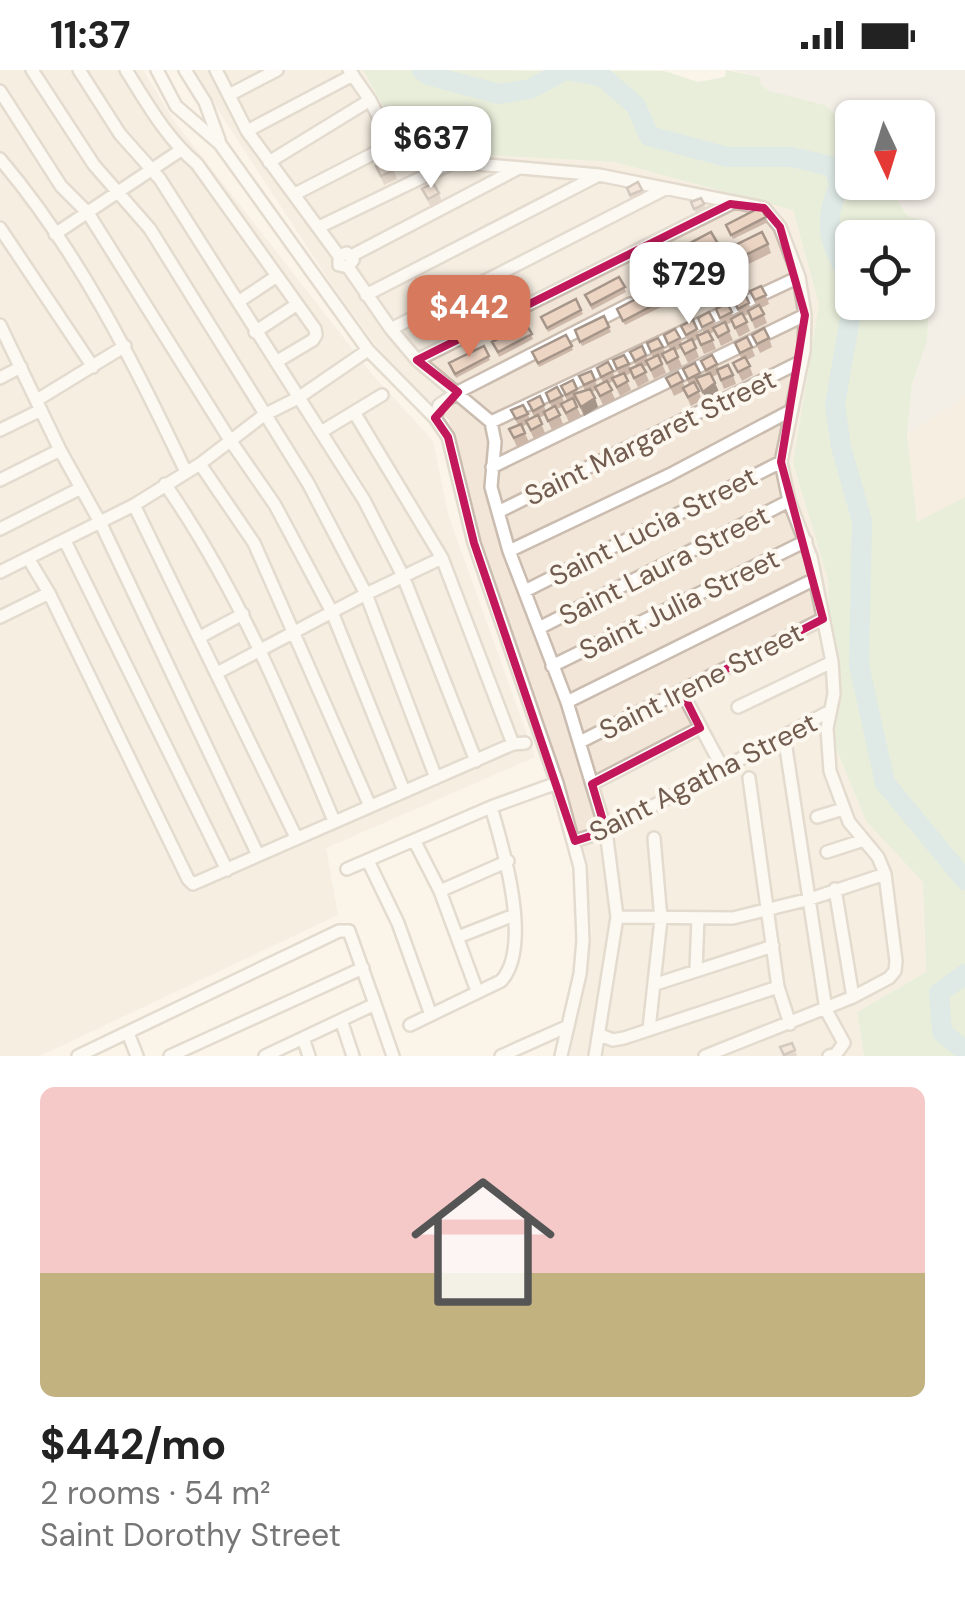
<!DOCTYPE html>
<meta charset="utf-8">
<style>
:root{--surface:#fff;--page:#f2f2f2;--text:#222;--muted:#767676;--accent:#d6795c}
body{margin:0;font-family:"DM Sans",sans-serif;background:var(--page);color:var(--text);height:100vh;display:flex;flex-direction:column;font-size:38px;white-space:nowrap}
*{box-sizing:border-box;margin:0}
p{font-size:32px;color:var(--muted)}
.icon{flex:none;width:55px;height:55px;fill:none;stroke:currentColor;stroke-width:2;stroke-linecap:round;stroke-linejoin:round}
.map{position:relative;height:986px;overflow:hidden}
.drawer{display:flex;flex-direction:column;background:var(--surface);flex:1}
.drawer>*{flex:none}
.needle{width:65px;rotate:176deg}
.controls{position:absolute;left:835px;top:30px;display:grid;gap:20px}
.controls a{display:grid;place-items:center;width:100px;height:100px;border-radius:15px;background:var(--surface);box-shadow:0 2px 8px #0004;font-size:50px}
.price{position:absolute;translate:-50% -85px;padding:0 22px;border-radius:20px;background:#fff;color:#222;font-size:32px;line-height:65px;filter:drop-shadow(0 2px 5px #0008)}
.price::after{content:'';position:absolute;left:50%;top:60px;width:30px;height:22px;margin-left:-15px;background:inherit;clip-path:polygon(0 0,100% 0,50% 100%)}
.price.selected{background:var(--accent);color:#fff}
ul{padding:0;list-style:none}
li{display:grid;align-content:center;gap:20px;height:530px;padding:0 40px}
li span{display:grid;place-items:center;height:310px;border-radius:15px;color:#555}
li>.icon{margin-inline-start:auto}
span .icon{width:180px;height:180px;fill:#fffc;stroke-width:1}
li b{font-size:42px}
.status{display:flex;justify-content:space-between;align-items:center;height:70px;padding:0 50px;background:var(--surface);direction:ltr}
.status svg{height:28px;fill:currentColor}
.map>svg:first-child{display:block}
.residential{fill:#f1e6d8}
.industrial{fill:#ece7e2}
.green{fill:#d5e7c9;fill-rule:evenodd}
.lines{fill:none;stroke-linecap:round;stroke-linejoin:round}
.river{stroke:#bfdde2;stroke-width:20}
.minor-casing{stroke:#cbbcb0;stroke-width:16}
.minor{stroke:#fff;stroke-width:11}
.wall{fill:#ccb7a9}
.shaded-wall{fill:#a69589}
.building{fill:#edd5c4;stroke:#a69589;stroke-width:2.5}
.marked{fill:none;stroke:#c2185b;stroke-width:8;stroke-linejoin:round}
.labels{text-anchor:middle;stroke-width:8;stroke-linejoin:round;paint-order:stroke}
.street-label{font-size:28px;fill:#725c4f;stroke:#fdf8ef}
</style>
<div class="status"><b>11:37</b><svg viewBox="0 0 49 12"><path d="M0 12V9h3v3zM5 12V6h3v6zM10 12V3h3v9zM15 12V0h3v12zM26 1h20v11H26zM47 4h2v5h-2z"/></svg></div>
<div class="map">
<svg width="965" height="986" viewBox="0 0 965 986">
<rect width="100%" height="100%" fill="#faf4e9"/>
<!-- residential -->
<path class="residential" d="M0 0H143L174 51 372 304 433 371 448 444 535 687 326 778 338 845 40 986H0Z
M192 0H363L396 59 483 85 614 92 793 140 819 234 793 393 828 509 831 666 866 751 923 811 926 902 857 942 864 986H570L592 861 582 770 472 443 449 350 388 292 332 215Z
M965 327V427L917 453 907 364Z"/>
<!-- industrial -->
<path class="industrial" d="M731 0H965V327L907 364 912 314 927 272 933 174 895 129 897 124 890 113 918 112V48H852V60L825 35 769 22 761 15 760 7Z"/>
<!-- green -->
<path class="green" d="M363 0 664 1 698 12 725 7 726 0 760 7 761 15 769 21 825 35 852 60V112L890 113 897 124 896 129 908 146 923 151 933 173 927 272 912 314 907 364 917 452 965 427V986H864L857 942 926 902 923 812 866 751 831 666 828 509 793 393 819 234 793 140 614 92 483 85 396 59ZM852 168H918V232H852Z"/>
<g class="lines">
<!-- river -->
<path class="river" d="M422 0 428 5 499 24 530 19 566 0 603 7 636 36 649 66 727 87H792L834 97 839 116C820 158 832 175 852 213
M853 232 835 334 841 377 862 451 859 595 885 713 965 810
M965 904 939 923 942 962 965 981"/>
<!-- minor casing -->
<g class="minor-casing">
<path id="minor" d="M32 0 94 95 150 159 308 413 366 524 436 708
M79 0 120 64 160 109 364 430 403 506 476 691
M126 0C147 33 166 68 197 94L315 259 316 265 313 270 276 292
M157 0 176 36 220 74 368 280 435 348 448 367 474 473 557 713 580 797 583 870 580 904 561 986
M185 0 205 32 219 70
M216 0 247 61 339 186
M349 0 370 30 392 74 454 92 599 105 764 138 780 157 799 207 805 245 804 281 781 392 789 431 811 487 832 592 834 624 827 658 830 701 849 752 878 787 885 804 896 891 895 901 889 908 853 927 705 986
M0 21 61 116 88 143 230 370 275 435 332 542 404 721
M231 24 277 0
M247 61 353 5
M0 89C79 182 134 293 186 402
M269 92 370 30
M295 124 392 74
M319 157 454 92
M0 158 93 297
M55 164 181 80
M351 186 519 98
M348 197 353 190 347 183 339 186V195L348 197 391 259 417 290 491 352 495 372 491 417 498 442 509 481 567 632 606 761 617 847 595 986
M366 225 599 105
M646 225 727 184
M238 232 277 206
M0 255 60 380 101 454 258 785
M391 259 663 120
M255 262 296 235
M417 290 730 134
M0 308 21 297
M37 330 125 276
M354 342 442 488 513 674
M435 348 439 335 458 322 630 234
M491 352 799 207
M0 360 41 340
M321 362 382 325
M200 394 254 473 370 736
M492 397 805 245
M0 410 60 380
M165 414C238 519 285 634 334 751
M134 435 296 767
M498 442 802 291
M0 459 81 418
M65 471 227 800
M509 481 669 405 792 340
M28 488 49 523 188 809 193 814 513 674 525 673
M0 502 134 435 200 394 264 345 298 328 368 280
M525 521 781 392
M0 547 49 523
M539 558 789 431
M200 567 243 544
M552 596 806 471
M217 603 366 524 442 488
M682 622 722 697
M567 632 815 509
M738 637 832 592
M784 665 826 940 844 973 836 984 829 986
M580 672 823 549
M749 708 778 917 790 954
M592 714 700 658
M817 747 843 739
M575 771 606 761 830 641
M415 772 440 821 477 921
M827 782 864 770
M368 791 398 853 431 945
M347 799 491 737 557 713
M835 819 853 927
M440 821 508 791
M617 847 733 848 810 829 885 804
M458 867 514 845
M696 899 698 848
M656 914 773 876
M375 934 393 986
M341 950 353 986
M410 955 501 911C533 877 503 777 491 737
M649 959 661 849 654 768
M128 963 137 986
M600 965 613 970 624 968 778 917
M303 968 309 986
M78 986 339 861H349L375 934 265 986
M170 986 363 898
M501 986 566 957"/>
</g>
<!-- minor -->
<use href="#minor" class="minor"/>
</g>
<!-- wall -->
<path class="wall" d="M376 96 394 100 397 109 384 115Z
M638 112 643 124 631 129 627 118Z
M422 119 439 123 442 132 431 138Z
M701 128 706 139 696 143 691 132Z
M761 137 768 152 733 169 726 155Z
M711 162 719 177 684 195 677 180Z
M768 174 771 183 724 206 715 185Z
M668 184 675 199 641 217 634 202Z
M706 204 709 213 674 231 664 210Z
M619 207 626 222 592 240 585 225Z
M657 218 665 235 625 255 617 239Z
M750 221 766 225 769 234 761 238 767 253 755 259 749 244 744 246 750 261 739 267 732 252 726 255 733 270 721 276 715 261 710 264 716 279 704 284 698 269 693 272 699 287 688 293 681 278 675 281 682 296 670 302 664 287 660 289 666 303 654 309 648 295 643 297 649 311 638 317 631 303 625 306 631 320 620 326 613 311 608 314 615 329 603 335 596 320 592 322 598 337 584 346 576 330 574 331 581 346 569 352 562 337 557 339 563 354 552 360 545 345 539 348 545 363 534 369 527 354 522 357 529 372 517 377 509 359 518 355 511 340 523 335 530 349 534 347 528 332 540 326 546 341 552 338 546 323 562 326 564 333 567 331 561 316 573 310 578 323 585 321 579 306 595 310 597 316 603 313 597 298 608 292 615 307 619 305 613 290 624 285 631 299 636 296 630 282 642 276 648 290 653 288 647 273 658 268 665 282 670 280 664 265 680 268 682 274 688 271 681 256 693 250 699 265 704 263 698 248 714 251 716 257 722 254 716 239 727 233 734 247 740 245 733 230 745 224 751 239 756 236Z
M576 229 583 244 548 262 541 247Z
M604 246 611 262 582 276 575 260Z
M526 254 533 269 499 287 492 272Z
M566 265 573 280 539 297 532 282Z
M752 265 769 268 772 277 760 283Z
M747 267 755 286 747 290 753 305 742 311 733 293 741 288 735 273Z
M484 276 490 290 456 308 449 293Z
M701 291 717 294 719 299 733 305 736 314 724 319 718 304 712 307 719 322 707 331 698 314 696 315 702 330 691 336 684 321 674 326 666 308 678 302 685 317 689 315 683 299 695 293 701 306 707 305Z
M792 973 797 986H783L780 977Z"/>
<!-- shaded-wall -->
<path class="shaded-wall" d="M715 313 719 322 707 331 703 322Z
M595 328 598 337 584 346 581 337Z"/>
<!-- building -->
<path class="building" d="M389 90 394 100 381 106 376 96Z
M638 112 642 120 630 125 627 118Z
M433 113 439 123 428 129 422 119Z
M701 128 704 134 694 139 691 132Z
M761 137 766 147 731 165 726 155Z
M711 162 717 172 683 190 677 180Z
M762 162 768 174 721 197 715 185Z
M668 184 674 194 639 212 634 202Z
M700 192 706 204 670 222 664 210Z
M619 207 625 217 591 235 585 225Z
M761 216 766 225 755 230 750 221Z
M657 218 663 230 623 251 617 239Z
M745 224 749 233 738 239 733 230Z
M576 229 581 240 547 258 541 247Z
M727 233 732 242 720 248 716 239Z
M759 235 764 244 752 250 748 241Z
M709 242 714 251 702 257 698 248Z
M742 243 747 252 735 258 731 249Z
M604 246 609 257 580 272 575 260Z
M693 250 697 259 686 265 681 256Z
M725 252 729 261 718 267 713 258Z
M526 254 532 264 498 282 492 272Z
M764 258 769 268 757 274 752 265Z
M675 259 680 268 668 274 664 265Z
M708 261 713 270 701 275 697 266Z
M566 265 572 276 538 293 532 282Z
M747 267 752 277 740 283 735 273Z
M658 268 663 277 651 282 647 273Z
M692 269 696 278 685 284 680 275Z
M484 276 489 286 455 304 449 293Z
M642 276 646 285 635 291 630 282Z
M674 278 678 287 667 293 662 284Z
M624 285 629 294 617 299 613 290Z
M658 285 662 294 651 300 646 291Z
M712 285 717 294 706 300 701 291Z
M745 287 750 296 738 302 733 293Z
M608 292 613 301 601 307 597 298Z
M695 293 700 303 688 309 683 299Z
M641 294 646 302 634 308 630 299Z
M728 295 733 305 721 310 717 300Z
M591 301 595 310 584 315 579 306Z
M678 302 683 311 671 317 666 308Z
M624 303 628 311 617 317 612 308Z
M710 303 715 313 703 322 696 308Z
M573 310 577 319 566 325 561 316Z
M607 311 612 320 600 326 595 317Z
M694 312 699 321 688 327 683 318Z
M557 317 562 326 550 332 546 323Z
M590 319 595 328 581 337 574 324Z
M540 326 544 335 533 341 528 332Z
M573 328 577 337 566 343 561 334Z
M523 335 528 344 516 349 511 340Z
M555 336 560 345 548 351 544 342Z
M538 345 542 354 531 360 526 351Z
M521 354 525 363 514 368 509 359Z
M792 973 795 980 784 985 780 977Z"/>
<!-- marked area -->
<path d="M0 0H965V986H0ZM730 134 764 138 780 157 805 245 781 392 823 549 682 622 700 658 592 714 606 761 575 771 474 473 448 367 435 348 458 322 417 290Z" fill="#faf4e9" fill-opacity=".55" fill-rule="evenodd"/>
<path class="marked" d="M730 134 764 138 780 157 805 245 781 392 823 549 682 622 700 658 592 714 606 761 575 771 474 473 448 367 435 348 458 322 417 290Z"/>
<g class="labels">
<!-- street labels -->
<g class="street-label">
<text transform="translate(650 367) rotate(-26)" y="10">Saint Margaret Street</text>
<text transform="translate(653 456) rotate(-27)" y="10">Saint Lucia Street</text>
<text transform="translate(664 495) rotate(-27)" y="10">Saint Laura Street</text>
<text transform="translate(679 534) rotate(-26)" y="10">Saint Julia Street</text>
<text transform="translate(701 611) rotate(-27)" y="10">Saint Irene Street</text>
<text transform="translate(703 707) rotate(-27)" y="10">Saint Agatha Street</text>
</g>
</g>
</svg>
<div class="controls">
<a><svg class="needle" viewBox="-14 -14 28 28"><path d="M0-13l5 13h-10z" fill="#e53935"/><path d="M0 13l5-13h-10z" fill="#767676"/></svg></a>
<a><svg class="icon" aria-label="locate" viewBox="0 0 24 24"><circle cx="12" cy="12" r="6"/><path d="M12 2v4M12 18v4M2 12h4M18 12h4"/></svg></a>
</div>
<b class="price" style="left:431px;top:121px">$637</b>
<b class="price" style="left:689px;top:257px">$729</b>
<b class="price selected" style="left:469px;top:290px">$442</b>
</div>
<section class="drawer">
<ul>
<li><span style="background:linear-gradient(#f6c9c9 60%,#c2b280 0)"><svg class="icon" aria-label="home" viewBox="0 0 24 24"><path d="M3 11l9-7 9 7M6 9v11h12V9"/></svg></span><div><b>$442/mo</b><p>2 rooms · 54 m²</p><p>Saint Dorothy Street</p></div></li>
</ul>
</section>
